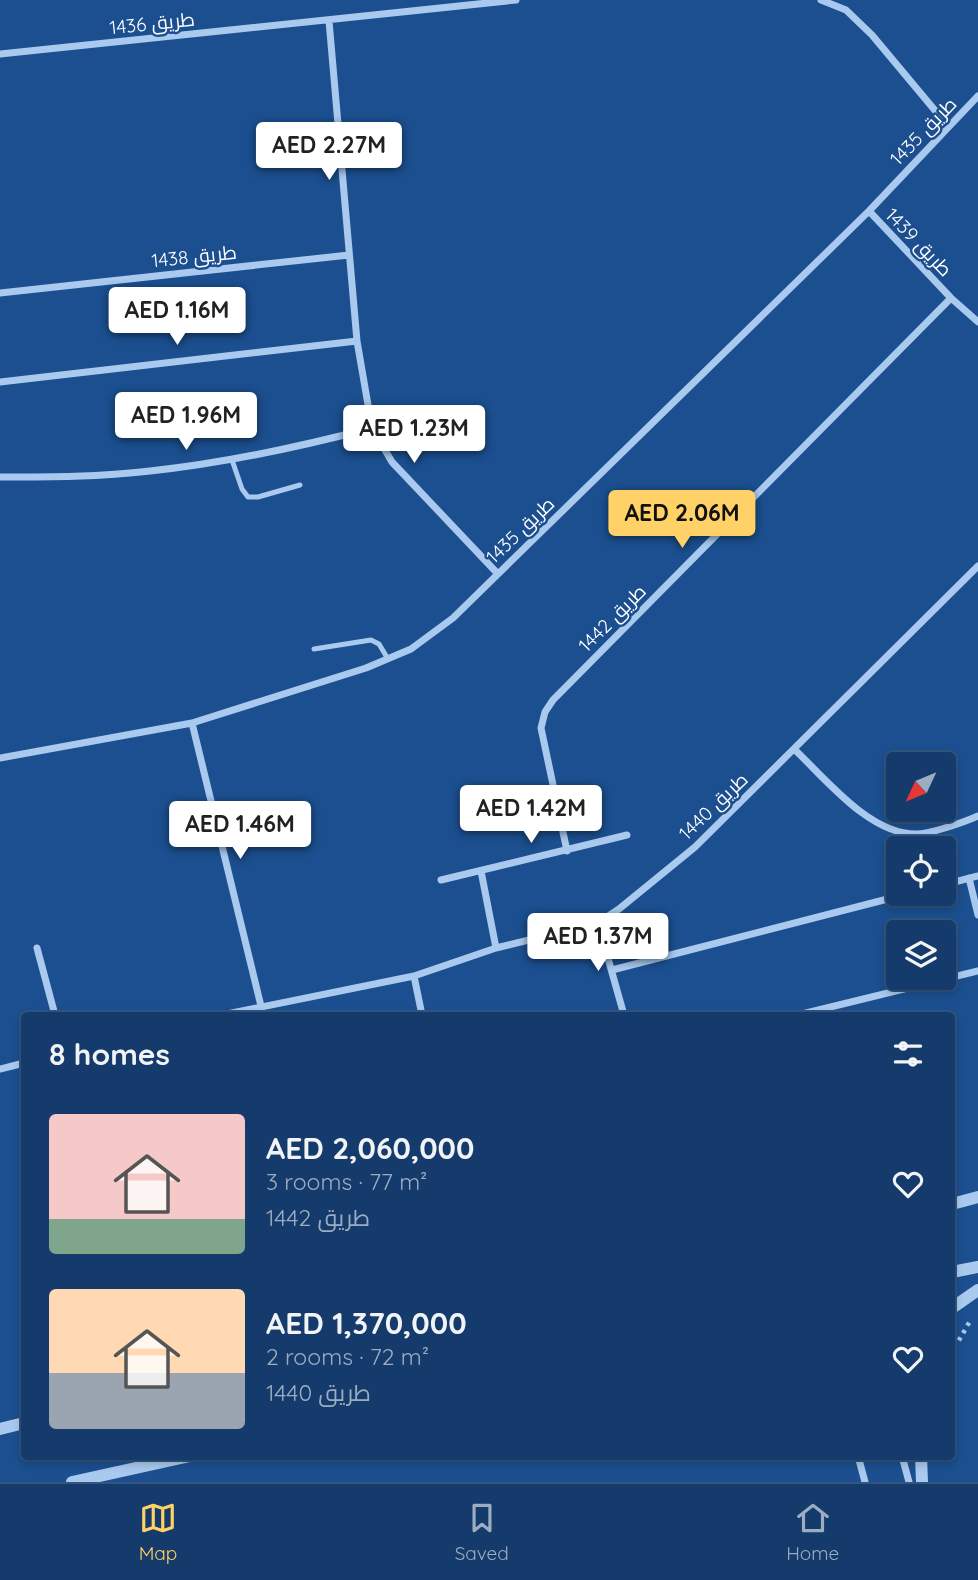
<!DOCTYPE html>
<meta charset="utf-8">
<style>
:root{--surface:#143b6b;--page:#1d4271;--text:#f1f3f6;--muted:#9dadc1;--line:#33557e;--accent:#ffd166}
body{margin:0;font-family:Quicksand,Cairo,sans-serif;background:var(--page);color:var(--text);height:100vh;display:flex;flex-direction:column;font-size:26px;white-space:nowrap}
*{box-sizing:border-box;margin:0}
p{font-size:23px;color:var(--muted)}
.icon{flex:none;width:38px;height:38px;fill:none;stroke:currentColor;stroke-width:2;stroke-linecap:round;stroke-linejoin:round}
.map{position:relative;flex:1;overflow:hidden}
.panel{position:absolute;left:21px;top:1012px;width:934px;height:448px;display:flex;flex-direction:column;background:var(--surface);border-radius:7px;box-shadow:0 4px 10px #0003,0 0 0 2px var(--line)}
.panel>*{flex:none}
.needle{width:46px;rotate:226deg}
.fabs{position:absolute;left:886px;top:752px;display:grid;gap:14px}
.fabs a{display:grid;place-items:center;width:70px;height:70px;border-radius:7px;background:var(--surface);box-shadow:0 4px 10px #0003,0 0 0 2px var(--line);font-size:35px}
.price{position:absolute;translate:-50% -60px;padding:0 16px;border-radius:7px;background:#fff;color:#222;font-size:23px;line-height:46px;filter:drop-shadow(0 2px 4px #0008)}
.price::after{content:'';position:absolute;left:50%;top:42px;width:21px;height:16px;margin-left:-10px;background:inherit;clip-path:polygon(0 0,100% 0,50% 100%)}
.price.on{background:var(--accent);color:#111}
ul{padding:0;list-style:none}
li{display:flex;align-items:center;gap:21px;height:175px;padding:0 28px}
li span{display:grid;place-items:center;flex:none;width:196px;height:140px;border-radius:7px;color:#555}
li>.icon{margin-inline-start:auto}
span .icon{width:84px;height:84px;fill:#fffc;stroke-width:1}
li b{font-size:30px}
h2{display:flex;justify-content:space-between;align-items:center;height:84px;padding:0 28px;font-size:30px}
.menu{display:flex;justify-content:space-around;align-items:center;height:98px;border-top:2px solid var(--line);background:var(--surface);font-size:19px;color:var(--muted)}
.menu a{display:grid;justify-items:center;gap:4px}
.menu .on{color:var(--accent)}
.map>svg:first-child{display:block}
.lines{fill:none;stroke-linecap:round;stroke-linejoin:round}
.path{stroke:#a9c9ee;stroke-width:4.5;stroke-dasharray:3.5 5;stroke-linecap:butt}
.service{stroke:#a9c9ee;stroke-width:5}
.minor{stroke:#a9c9ee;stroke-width:7}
.tertiary{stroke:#a9c9ee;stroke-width:12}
.labels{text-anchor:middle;stroke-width:5;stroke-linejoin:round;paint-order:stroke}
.street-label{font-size:19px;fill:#fff;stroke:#1b4f8f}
</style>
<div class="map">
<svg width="978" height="1482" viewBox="0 0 978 1482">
<rect width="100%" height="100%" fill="#1b4f8f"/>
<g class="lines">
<!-- path -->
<path class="path" d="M952 1339 958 1342 970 1321"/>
<!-- service -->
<path class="service" d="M232 460 242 489 248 497H258L300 485
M314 649 371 640 379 644 388 659"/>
<!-- minor -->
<path class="minor" d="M821 0 846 10 872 35 948 126
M329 21 357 341 372 428 392 462 498 574
M0 54 516 0
M869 211 951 298 978 322
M0 293 349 255
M0 382 357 341
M0 477C50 477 100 477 150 471 226 463 299 447 372 428
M192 723 261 1006
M794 749C826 779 869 834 916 834 930 834 965 822 978 816
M0 758 192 723 366 668 411 649 453 618 498 574 869 211 978 96
M567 851 541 728 545 712 553 700 951 298
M481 871 496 948
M969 878 978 915
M441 880 627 835
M943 885 978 876
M598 923 624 1015
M37 948 55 1015
M612 970 907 894
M414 976 422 1015
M222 1015 414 976 496 948 598 923 619 909 695 847 978 566
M798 1015 978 971
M0 1069 24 1063
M858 1456 865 1482
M902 1456 909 1482"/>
<!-- tertiary -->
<path class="tertiary" d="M952 1204 978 1197
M952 1272 978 1267
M952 1308 978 1290
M0 1429 24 1423
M921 1456 922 1482
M72 1482 190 1456"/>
</g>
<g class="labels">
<!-- street labels -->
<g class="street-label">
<text transform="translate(152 23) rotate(-6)" y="7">طريق 1436</text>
<text transform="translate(923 131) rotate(-46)" y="7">طريق 1435</text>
<text transform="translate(919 242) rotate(46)" y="7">طريق 1439</text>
<text transform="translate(194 256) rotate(-6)" y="7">طريق 1438</text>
<text transform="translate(520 530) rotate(-44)" y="7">طريق 1435</text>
<text transform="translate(612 618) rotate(-45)" y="7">طريق 1442</text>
<text transform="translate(713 806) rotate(-44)" y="7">طريق 1440</text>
</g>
</g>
</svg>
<div class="fabs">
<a><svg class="needle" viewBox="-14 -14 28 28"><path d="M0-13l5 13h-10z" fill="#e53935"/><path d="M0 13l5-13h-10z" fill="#9dadc1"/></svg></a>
<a><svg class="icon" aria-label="locate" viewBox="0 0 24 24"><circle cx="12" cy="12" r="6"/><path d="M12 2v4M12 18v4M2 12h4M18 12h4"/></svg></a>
<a><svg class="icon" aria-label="layers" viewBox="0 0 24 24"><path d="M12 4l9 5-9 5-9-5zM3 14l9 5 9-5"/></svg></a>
</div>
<b class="price" style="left:329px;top:182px">AED 2.27M</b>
<b class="price" style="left:177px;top:347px">AED 1.16M</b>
<b class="price" style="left:186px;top:452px">AED 1.96M</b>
<b class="price" style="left:414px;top:465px">AED 1.23M</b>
<b class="price on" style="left:682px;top:550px">AED 2.06M</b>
<b class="price" style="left:531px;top:845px">AED 1.42M</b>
<b class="price" style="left:240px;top:861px">AED 1.46M</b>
<b class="price" style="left:598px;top:973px">AED 1.37M</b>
<section class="panel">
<h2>8 homes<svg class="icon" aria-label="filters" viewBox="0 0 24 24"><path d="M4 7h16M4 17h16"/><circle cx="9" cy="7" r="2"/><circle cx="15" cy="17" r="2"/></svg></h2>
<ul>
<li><span style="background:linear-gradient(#f6c9c9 75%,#7fa58c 0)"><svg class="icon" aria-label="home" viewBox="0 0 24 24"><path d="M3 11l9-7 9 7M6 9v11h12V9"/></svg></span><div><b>AED 2,060,000</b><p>3 rooms · 77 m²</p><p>طريق 1442</p></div><svg class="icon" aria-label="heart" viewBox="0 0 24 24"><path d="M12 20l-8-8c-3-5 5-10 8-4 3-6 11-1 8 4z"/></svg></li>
<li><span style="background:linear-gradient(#ffd9b3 60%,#9aa5b1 0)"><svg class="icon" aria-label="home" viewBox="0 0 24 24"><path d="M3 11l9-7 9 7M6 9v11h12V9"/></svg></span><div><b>AED 1,370,000</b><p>2 rooms · 72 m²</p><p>طريق 1440</p></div><svg class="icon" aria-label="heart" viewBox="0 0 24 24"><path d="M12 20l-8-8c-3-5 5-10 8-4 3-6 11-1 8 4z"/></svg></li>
</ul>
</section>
</div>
<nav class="menu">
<a class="on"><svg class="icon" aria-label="map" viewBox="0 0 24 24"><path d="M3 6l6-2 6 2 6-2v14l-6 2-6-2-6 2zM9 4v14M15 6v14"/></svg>Map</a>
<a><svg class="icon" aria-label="saved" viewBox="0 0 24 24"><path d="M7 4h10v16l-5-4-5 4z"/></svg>Saved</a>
<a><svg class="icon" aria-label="home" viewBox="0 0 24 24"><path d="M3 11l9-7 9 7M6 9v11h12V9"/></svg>Home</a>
</nav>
